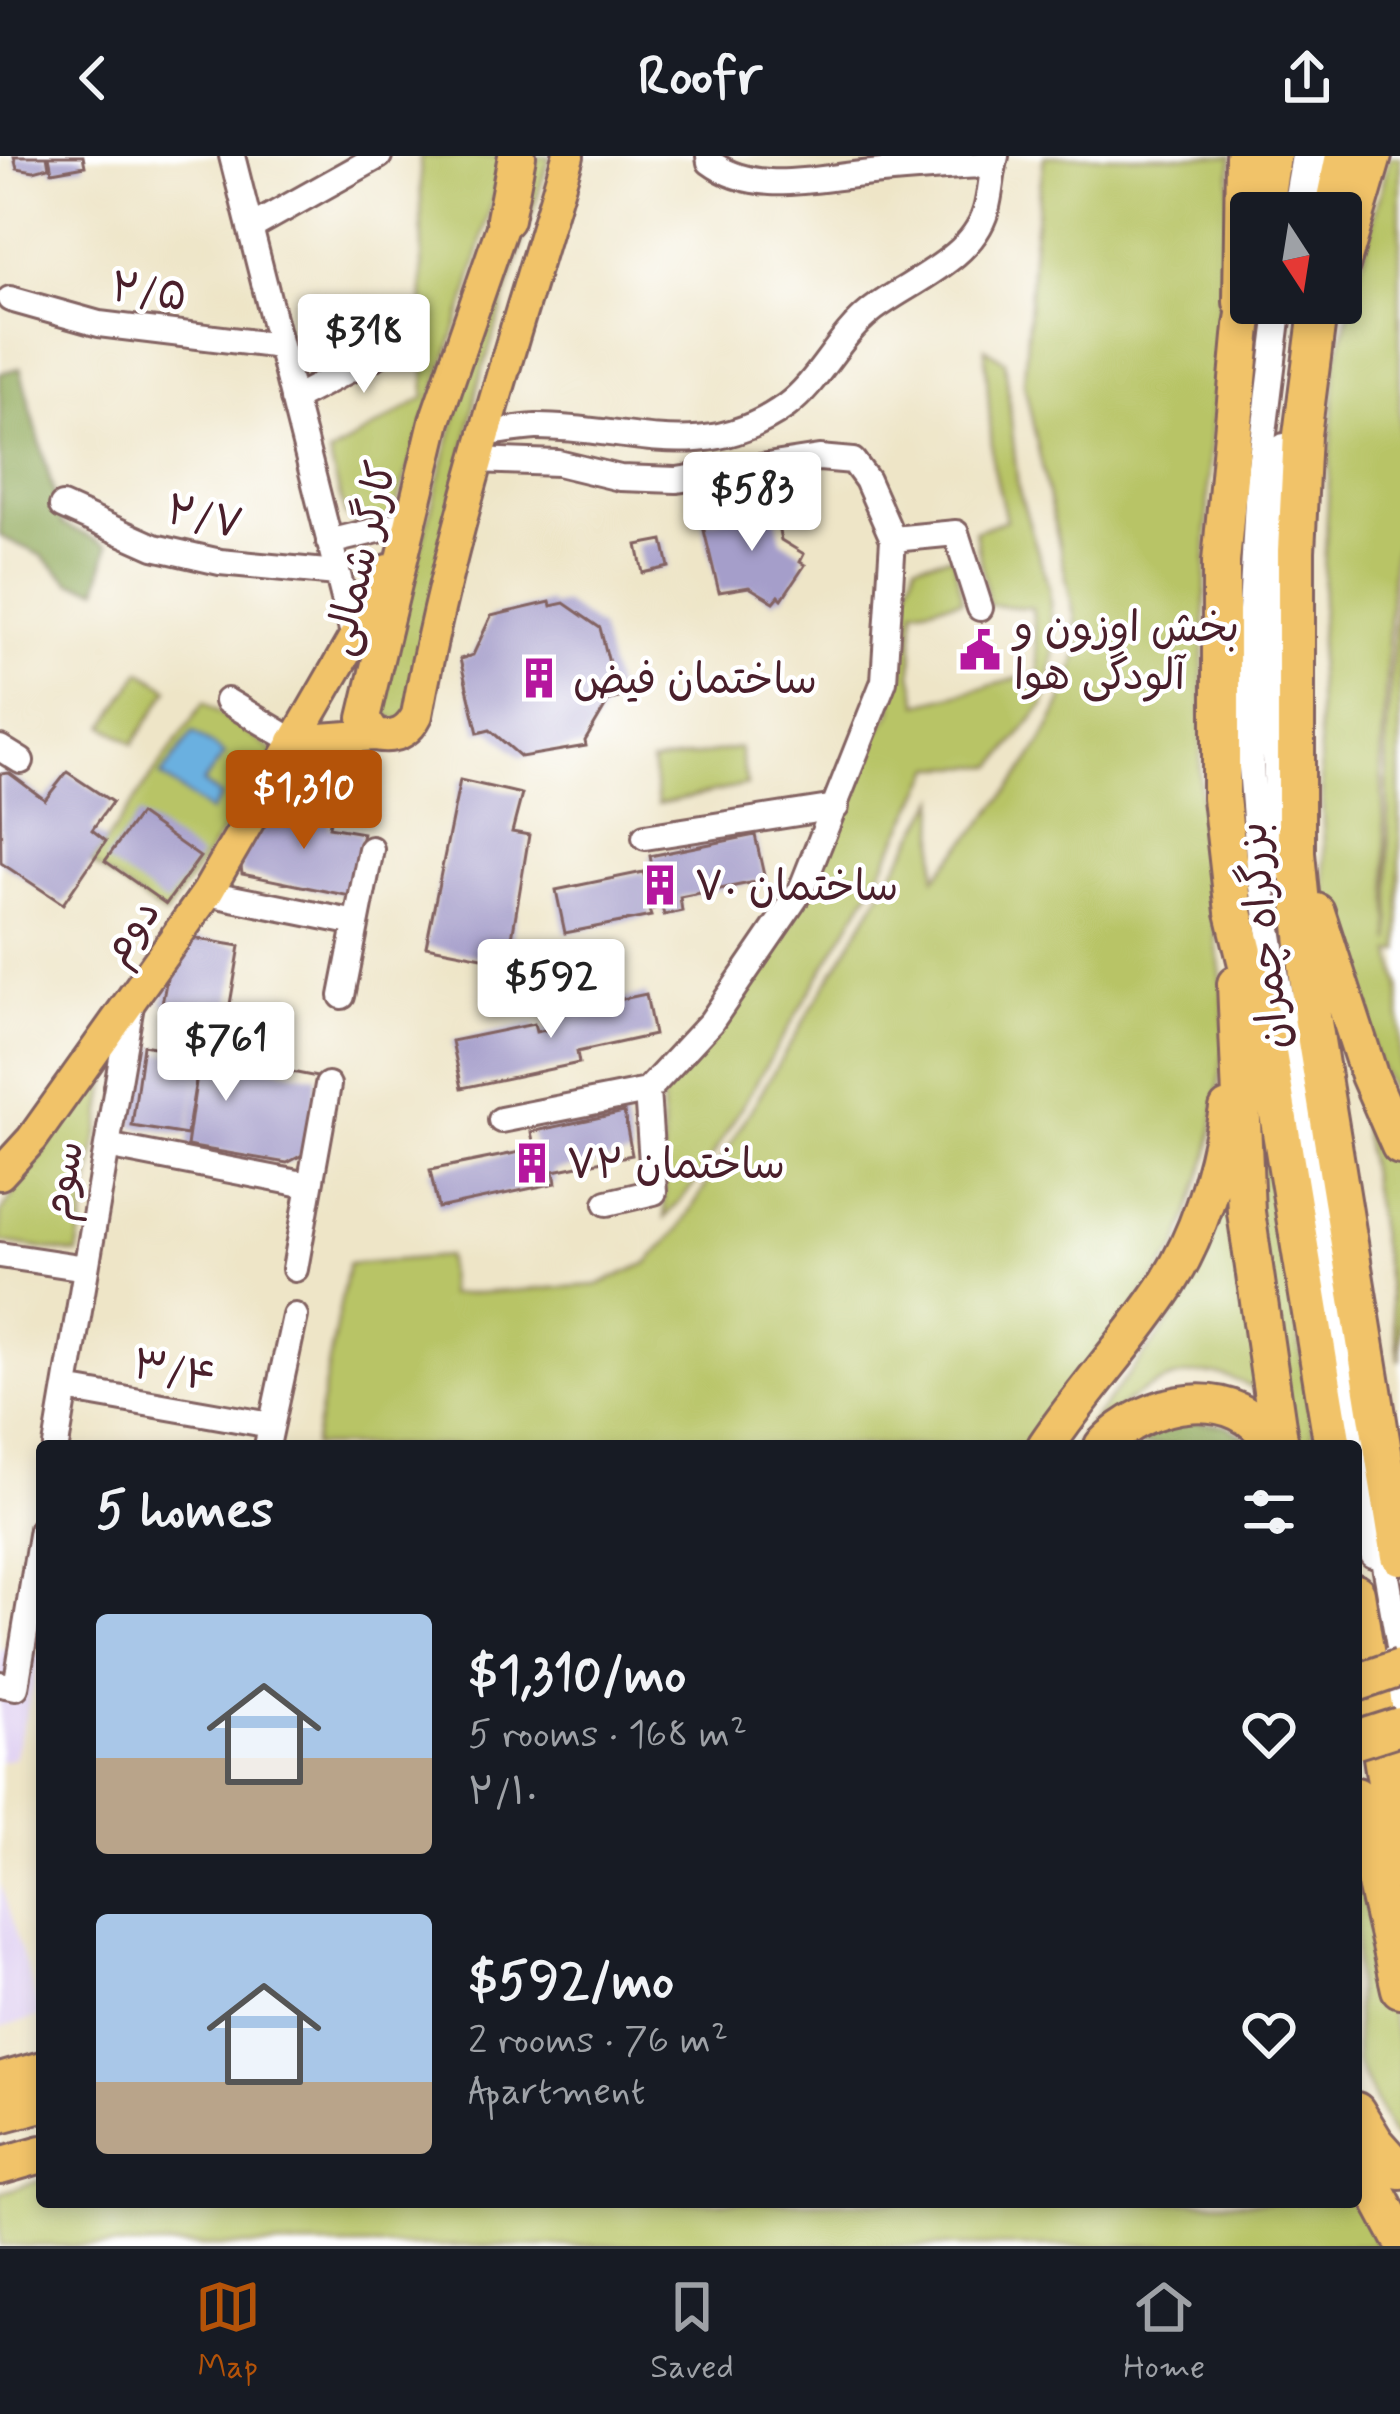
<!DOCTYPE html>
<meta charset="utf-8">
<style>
:root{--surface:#171b24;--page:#242831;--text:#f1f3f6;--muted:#9ea1a6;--line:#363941;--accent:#b45309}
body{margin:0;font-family:Mynerve,"Playpen Sans Arabic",sans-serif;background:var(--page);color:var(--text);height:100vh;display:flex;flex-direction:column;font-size:45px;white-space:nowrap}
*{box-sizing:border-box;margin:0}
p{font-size:39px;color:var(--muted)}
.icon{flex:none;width:66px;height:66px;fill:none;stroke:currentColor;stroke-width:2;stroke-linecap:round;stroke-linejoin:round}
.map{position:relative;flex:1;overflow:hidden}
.drawer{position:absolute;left:36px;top:1284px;width:1326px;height:768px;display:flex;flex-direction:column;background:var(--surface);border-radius:12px;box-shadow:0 6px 18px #0003}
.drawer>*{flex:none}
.needle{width:78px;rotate:168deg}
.tools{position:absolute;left:1230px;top:36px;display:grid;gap:24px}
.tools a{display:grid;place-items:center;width:132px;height:132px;border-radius:12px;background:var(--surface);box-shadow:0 6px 18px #0003;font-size:60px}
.price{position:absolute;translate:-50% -102px;padding:0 27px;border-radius:12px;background:#fff;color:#222;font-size:39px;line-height:78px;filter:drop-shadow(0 3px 6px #0008)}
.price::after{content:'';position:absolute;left:50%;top:72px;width:36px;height:27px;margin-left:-18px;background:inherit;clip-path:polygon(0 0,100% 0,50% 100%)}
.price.on{background:var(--accent);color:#fff}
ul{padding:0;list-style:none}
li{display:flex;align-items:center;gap:36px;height:300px;padding:0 60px}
li span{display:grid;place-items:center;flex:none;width:336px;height:240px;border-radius:12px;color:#555}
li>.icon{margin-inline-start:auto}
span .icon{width:144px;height:144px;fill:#fffc;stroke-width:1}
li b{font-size:51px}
h2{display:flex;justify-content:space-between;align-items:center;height:144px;padding:0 60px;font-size:51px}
header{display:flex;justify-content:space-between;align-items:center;height:156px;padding:0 60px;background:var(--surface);font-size:54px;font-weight:800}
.menu{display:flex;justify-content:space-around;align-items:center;height:168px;border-top:3px solid var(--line);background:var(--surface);font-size:33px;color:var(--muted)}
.menu a{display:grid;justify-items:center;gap:6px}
.menu .on{color:var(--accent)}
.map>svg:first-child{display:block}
.built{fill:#e2d4f3}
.green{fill:#b8c466;stroke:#817248;stroke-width:3}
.forest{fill:#92aa5b;stroke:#6e6443;stroke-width:3}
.water{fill:#6ab0e0;stroke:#5a6886;stroke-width:3}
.building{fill:#a59eca}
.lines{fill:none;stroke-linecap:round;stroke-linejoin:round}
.minor-casing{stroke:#836462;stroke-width:30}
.major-casing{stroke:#836462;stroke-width:36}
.highway-casing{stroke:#836462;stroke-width:42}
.minor{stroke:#fff;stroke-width:24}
.major{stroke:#f1c369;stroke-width:30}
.highway{stroke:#f1c369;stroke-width:36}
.highway-bridge-casing{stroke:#836462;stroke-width:42;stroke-linecap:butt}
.highway-bridge{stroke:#f1c369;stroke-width:36}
.labels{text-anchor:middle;stroke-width:9;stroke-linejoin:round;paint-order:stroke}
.street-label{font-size:42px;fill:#4a1f2b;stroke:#fff}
.poi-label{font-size:42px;fill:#4a1f2b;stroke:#fff;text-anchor:start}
</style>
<header><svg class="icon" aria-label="back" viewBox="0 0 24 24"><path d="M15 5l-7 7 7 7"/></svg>Roofr<svg class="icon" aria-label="share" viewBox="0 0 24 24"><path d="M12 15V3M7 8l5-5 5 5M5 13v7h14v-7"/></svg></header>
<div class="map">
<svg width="1400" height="2090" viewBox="0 0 1400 2090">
<rect width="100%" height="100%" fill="#fff"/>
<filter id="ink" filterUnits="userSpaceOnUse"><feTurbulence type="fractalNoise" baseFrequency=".00833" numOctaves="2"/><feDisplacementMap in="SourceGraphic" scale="24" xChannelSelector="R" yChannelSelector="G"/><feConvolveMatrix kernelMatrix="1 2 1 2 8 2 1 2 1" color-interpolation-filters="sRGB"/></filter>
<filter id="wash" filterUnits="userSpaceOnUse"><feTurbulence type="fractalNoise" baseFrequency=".004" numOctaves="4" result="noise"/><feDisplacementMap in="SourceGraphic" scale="48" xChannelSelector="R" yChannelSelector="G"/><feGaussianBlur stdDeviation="2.7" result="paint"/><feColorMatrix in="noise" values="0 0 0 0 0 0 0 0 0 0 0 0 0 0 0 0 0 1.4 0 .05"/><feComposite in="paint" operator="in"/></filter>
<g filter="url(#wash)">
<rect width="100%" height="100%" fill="#eee5c7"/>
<!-- built -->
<path class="built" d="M0 1492 42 1499 14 1602 0 1606Z
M0 1727 41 1860 0 1872Z"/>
<!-- green -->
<path class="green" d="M420 0H504L469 134 392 362 354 368 345 358 329 299 425 241Z
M539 0H550L477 233 414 551 400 565C386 560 382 555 381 539L465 226Z
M1044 0H1232L1209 305 1200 621 1203 695 1224 840 1225 888 1209 997 1178 1090 1036 1290H313L348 1108 447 1100 448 1139 597 1129 648 1107 680 1072 937 643 935 722C1000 644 1059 590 1080 486L1024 227 1033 88Z
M1390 0H1400V377L1393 404 1381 611 1391 786 1386 584 1400 390V795L1392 796 1400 831V954L1375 901 1326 733 1317 536 1336 206Z
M985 192 1005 205 1018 332 1049 432 1054 500 1044 549 995 610 934 611 879 719 700 1021 665 1062 662 939 788 773 865 593 892 556 896 468 916 407 953 400 962 444 914 453 912 517 919 548 1039 517 1032 452 989 449 975 375 1006 364 993 308Z
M141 515 169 533 133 588 105 570Z
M204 546 276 597 165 760 91 707Z
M739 592 747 629 658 648 652 607Z
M1344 857 1400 1015V1206Z
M1252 877 1315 1290H1300C1291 1275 1282 1255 1268 1244 1204 1187 1125 1233 1082 1290H1075C1103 1246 1140 1208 1170 1165 1230 1079 1239 978 1252 877Z
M113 893 77 1098 0 1086V1058Z
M1360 1729 1400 1897V1988L1391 1978 1356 1905V1733Z
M42 2024V2046H1356L1379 2090H0V2037Z"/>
<!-- forest -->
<path class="forest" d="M20 212 62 368 108 389 98 433 71 427 42 400 0 380V217Z
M1182 1265 1226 1269 1259 1290H1121L1135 1276Z"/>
<!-- water -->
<path class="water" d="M193 576 225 598 203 627 221 641 210 656 161 620Z"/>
<g id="blocks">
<!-- building -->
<path class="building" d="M14 0H47L49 11 34 15 17 12Z
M49 0H83L85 10 52 16Z
M774 351 781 384 804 398 800 406 805 409 782 443 779 440 774 446 749 431 719 436 702 366Z
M663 384 669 411 643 417 637 389Z
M550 446 551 450 564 447 600 472 618 542 609 544 585 585 586 590 521 601 490 574 478 577 460 503 473 499 491 460Z
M67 616 112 646 92 674 106 685 63 748 1 707 0 618 9 617 45 644Z
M460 624 522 638 512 676 529 679 508 806 426 790Z
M278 651 331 660 329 671 363 677 350 740 242 718 240 702Z
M139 658 200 701 166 748 105 705Z
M755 679 765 724 680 741 682 755 664 759 662 751 649 754 651 760 565 777 556 734 643 716 645 722 654 720 650 700Z
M192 782 240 790 228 860 162 848 168 816Z
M646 838 654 879 577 896 579 907 462 932 452 885 534 868 536 876 550 873 547 859Z
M143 889 159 892 158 897 201 898 317 921 306 997 287 1007 187 990 198 912 187 979 132 970Z
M624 956 632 999 554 1015 556 1027 438 1052 430 1014 535 993 531 976Z"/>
</g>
</g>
<g filter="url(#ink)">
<use href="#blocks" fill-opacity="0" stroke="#836462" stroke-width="3"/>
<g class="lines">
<!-- minor casing -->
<g class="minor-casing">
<path id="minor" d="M232 0 354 482
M709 0 710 6C754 39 812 23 863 18 906 13 950 11 994 8
M1294 57 1304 0
M1314 57 1324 0
M250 72 379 0
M10 143 99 168 280 190
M1280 147 1258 326 1250 473 1251 611 1259 712 1354 1290
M293 243 407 184
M482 278C500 276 518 272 536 271 626 270 701 311 786 250 820 225 837 182 871 155 908 126 972 104 986 54 991 37 991 18 996 0
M475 304 558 307 620 322 677 324 819 302 853 305 867 324 893 383 884 525 801 734 711 866 647 935 501 964
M62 350 154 391 220 406 337 417
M893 383 956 377 980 452
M329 386 411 366
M227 545 294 585
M0 592 21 605
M645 681 836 651
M1281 711 1271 528 1284 290
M207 737 356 767
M342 840 371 693
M107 990 308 1029
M607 1047 654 1036 647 935
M0 1099 86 1112
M295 1113 328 929
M66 1233 271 1269
M56 1290 131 849
M267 1290 295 1160
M1356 1300 1373 1399
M1380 1380 1400 1496
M1391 1504 1400 1561
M0 1528 16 1531 42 1373"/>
</g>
<!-- major casing -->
<g class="major-casing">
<path id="major" d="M511 45 435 265 364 562 375 579C395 583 408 577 417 559 452 367 513 187 568 0
M294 585 375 579
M0 1018 32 983 207 737 354 482 388 414"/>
</g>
<!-- highway casing -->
<g class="highway-casing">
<path id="highway" d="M1263 57 1272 0
M1332 57 1344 0
M505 63 517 0
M1341 109 1373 0
M1251 123 1243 170 1221 406V642L1234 756 1266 885 1333 1290
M1242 146 1244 0
M1319 147 1302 279 1296 395V697L1312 860 1400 1400
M1316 756 1369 919 1400 990
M1236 828 1246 1056 1280 1290
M1046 1290C1084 1233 1131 1184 1168 1127 1201 1075 1218 1013 1228 953
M1103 1290C1146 1243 1238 1224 1274 1290
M1356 1437 1400 1714
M1356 1640 1400 1833
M0 1926 42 1914
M1356 1955 1375 1986 1400 2014
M0 1958 42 1947
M1356 1998 1400 2080
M0 2010 42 1998"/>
</g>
<!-- minor -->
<use href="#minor" class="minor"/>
<!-- major -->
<use href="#major" class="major"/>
<!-- highway -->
<use href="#highway" class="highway"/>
<!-- highway-bridge casing -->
<g class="highway-bridge-casing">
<path id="highway-bridge" d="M1356 1527 1400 1512
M1356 1584 1400 1570"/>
</g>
<!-- highway-bridge -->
<use href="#highway-bridge" class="highway-bridge"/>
</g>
</g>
<!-- icons -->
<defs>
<g id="civic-bare" transform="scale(3.24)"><path d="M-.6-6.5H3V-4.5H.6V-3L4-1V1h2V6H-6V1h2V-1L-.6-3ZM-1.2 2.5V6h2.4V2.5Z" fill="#b5179e" stroke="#fff" stroke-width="2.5" paint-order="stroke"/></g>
<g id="building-bare" transform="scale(3.24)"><path d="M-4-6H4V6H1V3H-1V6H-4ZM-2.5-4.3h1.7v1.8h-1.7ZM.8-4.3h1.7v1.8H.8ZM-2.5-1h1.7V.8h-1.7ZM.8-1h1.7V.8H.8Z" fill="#b5179e" stroke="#fff" stroke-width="2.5" paint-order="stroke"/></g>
</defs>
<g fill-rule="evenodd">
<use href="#civic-bare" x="980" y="494"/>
<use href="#building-bare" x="539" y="522"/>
<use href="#building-bare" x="660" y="729"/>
<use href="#building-bare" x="532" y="1007"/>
</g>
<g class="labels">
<!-- street labels -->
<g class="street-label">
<text transform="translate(149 134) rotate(8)" y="15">۲/۵</text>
<text transform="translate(205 359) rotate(12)" y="15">۲/۷</text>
<text transform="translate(359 402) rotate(-77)" y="15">کارگر شمالی</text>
<text transform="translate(129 774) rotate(-54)" y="15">دوم</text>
<text transform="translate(1262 780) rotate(-96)" y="15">بزرگراه چمران</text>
<text transform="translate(61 1024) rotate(-80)" y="15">سوم</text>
<text transform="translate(175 1213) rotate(10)" y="15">۳/۴</text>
</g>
<!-- poi labels -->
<g class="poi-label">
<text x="1014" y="485">بخش اوزون و<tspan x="1014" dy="48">آلودگی هوا</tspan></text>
<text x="573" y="537">ساختمان فیض</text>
<text x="694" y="744">ساختمان ۷۰</text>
<text x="566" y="1022">ساختمان ۷۲</text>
</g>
</g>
</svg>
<div class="tools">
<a><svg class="needle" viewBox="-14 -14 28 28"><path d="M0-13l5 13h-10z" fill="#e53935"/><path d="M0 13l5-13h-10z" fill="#9ea1a6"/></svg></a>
</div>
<b class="price" style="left:364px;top:240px">$318</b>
<b class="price" style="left:752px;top:398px">$583</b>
<b class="price on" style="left:304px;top:696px">$1,310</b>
<b class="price" style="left:551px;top:885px">$592</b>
<b class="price" style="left:226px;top:948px">$761</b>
<section class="drawer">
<h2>5 homes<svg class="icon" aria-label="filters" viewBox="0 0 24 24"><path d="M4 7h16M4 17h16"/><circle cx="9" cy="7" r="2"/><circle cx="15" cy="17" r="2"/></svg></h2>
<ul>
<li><span style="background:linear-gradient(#a9c7e8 60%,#b9a48a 0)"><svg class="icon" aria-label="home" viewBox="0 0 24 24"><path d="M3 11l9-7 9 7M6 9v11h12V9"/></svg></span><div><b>$1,310/mo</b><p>5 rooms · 168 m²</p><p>۲/۱۰</p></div><svg class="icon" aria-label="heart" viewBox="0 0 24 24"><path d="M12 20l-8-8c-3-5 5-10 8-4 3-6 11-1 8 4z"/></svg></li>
<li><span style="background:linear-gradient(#a9c7e8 70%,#b9a48a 0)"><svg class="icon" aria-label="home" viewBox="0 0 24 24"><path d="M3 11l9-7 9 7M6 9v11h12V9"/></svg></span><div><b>$592/mo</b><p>2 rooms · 76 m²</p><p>Apartment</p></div><svg class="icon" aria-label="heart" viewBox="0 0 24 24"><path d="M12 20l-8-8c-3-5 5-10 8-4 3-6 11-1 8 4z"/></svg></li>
</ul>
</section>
</div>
<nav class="menu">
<a class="on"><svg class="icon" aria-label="map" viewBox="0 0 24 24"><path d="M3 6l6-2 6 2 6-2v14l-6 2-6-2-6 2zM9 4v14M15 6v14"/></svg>Map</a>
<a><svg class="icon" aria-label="saved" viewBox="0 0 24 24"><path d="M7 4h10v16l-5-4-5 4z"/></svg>Saved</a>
<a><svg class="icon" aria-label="home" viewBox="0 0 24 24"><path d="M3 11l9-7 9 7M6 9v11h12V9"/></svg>Home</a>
</nav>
